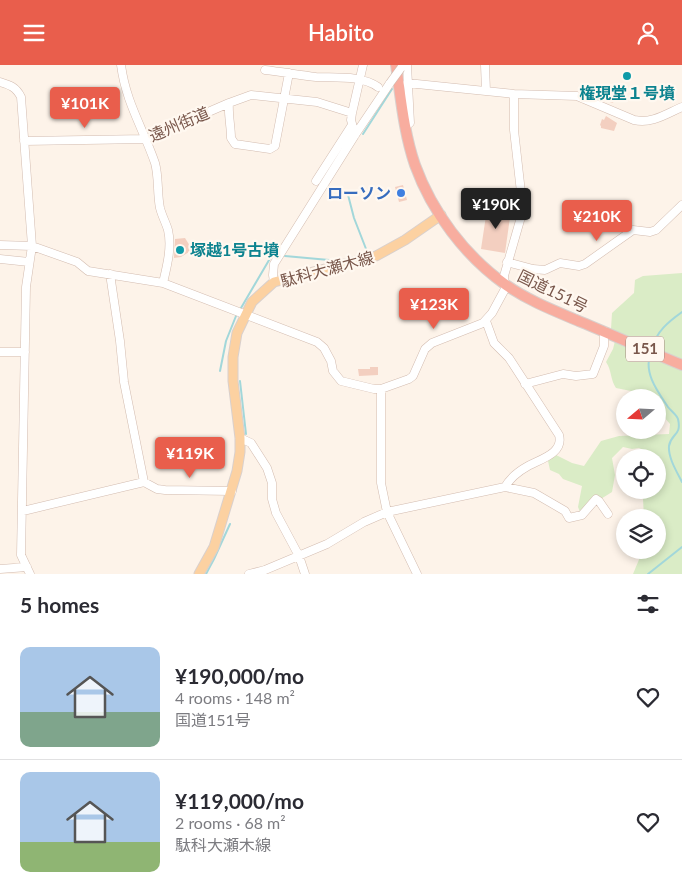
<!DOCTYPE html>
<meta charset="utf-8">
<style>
:root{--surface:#fff;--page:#f2f2f3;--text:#2b2b33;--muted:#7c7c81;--line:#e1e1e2;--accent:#e95e4c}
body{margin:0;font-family:Lato,"Noto Sans JP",sans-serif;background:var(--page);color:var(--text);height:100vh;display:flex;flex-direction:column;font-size:19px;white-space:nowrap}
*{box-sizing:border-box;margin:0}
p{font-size:16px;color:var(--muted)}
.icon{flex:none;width:28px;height:28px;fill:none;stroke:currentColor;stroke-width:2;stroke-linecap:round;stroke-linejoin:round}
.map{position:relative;height:509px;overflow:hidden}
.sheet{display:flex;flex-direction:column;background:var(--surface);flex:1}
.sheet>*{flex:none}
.needle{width:32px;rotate:251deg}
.buttons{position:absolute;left:616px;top:324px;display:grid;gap:10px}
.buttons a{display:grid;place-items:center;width:50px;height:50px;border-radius:50%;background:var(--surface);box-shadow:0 2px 8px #0003;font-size:25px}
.price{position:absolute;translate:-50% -42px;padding:0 11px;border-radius:5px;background:var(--accent);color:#fff;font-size:16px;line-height:32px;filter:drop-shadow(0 1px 2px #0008)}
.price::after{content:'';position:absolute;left:50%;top:30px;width:15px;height:11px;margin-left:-8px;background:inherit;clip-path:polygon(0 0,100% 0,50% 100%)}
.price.active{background:#222;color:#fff}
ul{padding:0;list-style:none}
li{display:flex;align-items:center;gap:15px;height:125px;padding:0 20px}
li+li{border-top:1px solid var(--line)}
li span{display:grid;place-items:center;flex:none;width:140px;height:100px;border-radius:10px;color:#555}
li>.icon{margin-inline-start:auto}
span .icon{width:60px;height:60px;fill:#fffc;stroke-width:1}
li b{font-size:21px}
h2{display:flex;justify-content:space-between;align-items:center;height:60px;padding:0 20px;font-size:21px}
header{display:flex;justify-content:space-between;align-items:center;height:65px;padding:0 20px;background:var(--accent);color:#fff;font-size:22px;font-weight:600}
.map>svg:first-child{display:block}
.green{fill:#daecc6}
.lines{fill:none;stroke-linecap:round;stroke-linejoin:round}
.stream{stroke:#a2d7da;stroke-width:2}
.building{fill:#f3cfc0}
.minor-casing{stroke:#d3bcb0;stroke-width:9}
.major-casing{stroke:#d9d0cd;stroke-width:11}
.highway-casing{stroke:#d9d0cd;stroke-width:12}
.minor{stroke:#fff;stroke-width:8}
.major{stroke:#fcd1a1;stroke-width:9}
.highway{stroke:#f8ad9f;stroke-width:10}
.minor-bridge-casing{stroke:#d3bcb0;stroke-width:9;stroke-linecap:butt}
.minor-bridge{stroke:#fff;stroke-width:8}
.culture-dot{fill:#0f9aa8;stroke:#fff8f0;stroke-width:2}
.shop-dot{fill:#3f7fe0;stroke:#fff8f0;stroke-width:2}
.labels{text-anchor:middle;stroke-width:4.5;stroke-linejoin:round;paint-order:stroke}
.shield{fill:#fff8f0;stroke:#a1877c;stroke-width:1}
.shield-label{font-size:15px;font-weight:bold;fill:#79574b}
.culture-label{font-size:16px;font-weight:bold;fill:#0d838f;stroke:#fff8f0}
.street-label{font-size:16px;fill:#79574b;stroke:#fff8f0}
.shop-label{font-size:16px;font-weight:bold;fill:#366cbe;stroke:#fff8f0;text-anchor:end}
</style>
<header><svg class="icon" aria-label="menu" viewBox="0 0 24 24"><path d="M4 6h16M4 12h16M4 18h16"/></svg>Habito<svg class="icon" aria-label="person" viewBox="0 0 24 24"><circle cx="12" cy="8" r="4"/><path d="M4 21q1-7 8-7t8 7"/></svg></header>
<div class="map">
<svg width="682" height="509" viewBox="0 0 682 509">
<rect width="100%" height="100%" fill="#fdf3e9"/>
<!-- green -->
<path class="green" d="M682 208V509H633L643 485H658V452H644L643 434 646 425H658V392L639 383 632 384 623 382 612 393 615 410 612 427 580 447 578 442 582 421 563 414 559 409 550 405 548 396 556 390 572 398 584 401 601 376 619 371 669 369 670 359 658 345V332H643L636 327 616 323C610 314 612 306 606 297L613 284 616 272 611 264 612 248 634 228 635 215 643 211Z"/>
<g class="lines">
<!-- stream -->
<path class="stream" d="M363 69 392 24
M347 126 354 153 368 189H367
M285 191 340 196
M241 243 272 190H273
M652 283C657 266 668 257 682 247
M650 290C644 309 658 327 668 342 671 346 676 349 678 354 682 371 671 368 669 381 668 393 677 407 682 417
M220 306 226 276 236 251
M240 316 246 369
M206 509 214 494 230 459
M648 509 682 482"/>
</g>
<!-- building -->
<path class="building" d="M610 21 618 24 613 38 604 35Z
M606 51 617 58 614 66 601 63V61L600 60 602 54 604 55Z
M403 120 407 135 399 137 395 122Z
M487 144 504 146V144L511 145 505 188 481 184Z
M185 173 190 181 189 187 181 192 174 193 175 174Z
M370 302H378V310L359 311 358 304H370Z"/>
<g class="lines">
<!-- minor casing -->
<g class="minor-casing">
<path id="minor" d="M121 0C126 38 143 63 155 98 159 112 157 129 160 143 162 151 166 158 168 165 172 182 167 201 163 218
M485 0 486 26
M265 5C282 7 299 10 316 12 336 13 361 10 378 22
M0 17C10 20 16 22 21 32L32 181 26 222 21 490 30 509
M407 18 514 29 577 31 634 55C652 59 666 49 682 42
M229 38C228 50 231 61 231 73L235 79 270 84 275 81 289 8
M405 61 410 58 407 0
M355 70 351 55 352 48 363 0
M24 76 146 74 229 38 251 30 317 37 352 48
M316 116 352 60
M0 180 32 181 77 197 88 206 163 218 317 277 324 283 331 296 333 306 341 316 374 324H381L409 314 413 311 425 284 432 278 483 258 492 248 505 224 504 211 523 145 514 65V29
M0 194 29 197
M507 197 533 204 545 205 560 198 579 201 585 199 633 165 650 167 656 165 682 140
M110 209 120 276 124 317 144 417
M274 217 273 210 274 199 355 70 390 18
M0 287H25
M525 319 563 309 576 311 593 309 604 281V266
M381 324V418L387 447 417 509
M240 373 251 378 267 403 272 418V434L276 448 299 491 305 509
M505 422 534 428 565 446 569 453 582 450 596 434 599 436 608 449
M23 446 144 417 157 424 165 425 232 426
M0 504 27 502
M249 509 265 505 327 479 364 457 387 447 505 422C510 413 519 406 528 401 541 394 564 388 559 370L509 293 494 278 486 256"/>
</g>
<!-- major casing -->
<g class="major-casing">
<path id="major" d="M199 509 214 482 237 406 240 387V373L233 316V292L237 268 252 237 274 217 376 191 405 175 441 150"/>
</g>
<!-- highway casing -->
<g class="highway-casing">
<path id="highway" d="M396 0C401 34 404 68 415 100 432 147 465 191 506 220 529 236 555 246 581 257 615 271 648 286 682 300"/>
</g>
<!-- minor -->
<use href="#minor" class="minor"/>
<!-- major -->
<use href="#major" class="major"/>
<!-- highway -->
<use href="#highway" class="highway"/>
<!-- minor-bridge casing -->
<g class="minor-bridge-casing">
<path id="minor-bridge" d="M390 18 401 3"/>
</g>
<!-- minor-bridge -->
<use href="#minor-bridge" class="minor-bridge"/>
</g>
<!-- markers -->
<g class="culture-dot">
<circle cx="627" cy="11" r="5"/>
<circle cx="180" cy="185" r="5"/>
</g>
<circle class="shop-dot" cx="401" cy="128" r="5"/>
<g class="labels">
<!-- shield labels -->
<rect class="shield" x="626" y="271.5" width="38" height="25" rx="4"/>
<g class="shield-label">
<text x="645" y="289">151</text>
</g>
<!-- culture labels -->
<g class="culture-label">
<text x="627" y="34">権現堂１号墳</text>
<text x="190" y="191" text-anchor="start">塚越1号古墳</text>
</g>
<!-- street labels -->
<g class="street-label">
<text transform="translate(179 59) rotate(-23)" y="6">遠州街道</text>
<text transform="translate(327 204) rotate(-15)" y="6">駄科大瀬木線</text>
<text transform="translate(553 226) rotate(26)" y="6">国道151号</text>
</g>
<!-- shop labels -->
<g class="shop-label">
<text x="391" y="134">ローソン</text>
</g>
</g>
</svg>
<div class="buttons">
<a><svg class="needle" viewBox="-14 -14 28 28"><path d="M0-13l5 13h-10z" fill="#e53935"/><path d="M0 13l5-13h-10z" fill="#7c7c81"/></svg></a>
<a><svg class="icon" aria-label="locate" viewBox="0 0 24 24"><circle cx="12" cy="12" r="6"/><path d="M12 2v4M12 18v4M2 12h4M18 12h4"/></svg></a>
<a><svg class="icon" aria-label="layers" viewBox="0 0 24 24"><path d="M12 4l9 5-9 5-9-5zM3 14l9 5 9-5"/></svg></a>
</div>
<b class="price" style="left:85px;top:64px">¥101K</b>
<b class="price active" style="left:496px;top:165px">¥190K</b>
<b class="price" style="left:597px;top:177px">¥210K</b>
<b class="price" style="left:434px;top:265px">¥123K</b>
<b class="price" style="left:190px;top:414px">¥119K</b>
</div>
<section class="sheet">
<h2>5 homes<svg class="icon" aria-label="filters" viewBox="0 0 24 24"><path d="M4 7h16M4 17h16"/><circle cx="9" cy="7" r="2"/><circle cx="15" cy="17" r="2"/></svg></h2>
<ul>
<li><span style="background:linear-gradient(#a9c7e8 65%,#7fa58c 0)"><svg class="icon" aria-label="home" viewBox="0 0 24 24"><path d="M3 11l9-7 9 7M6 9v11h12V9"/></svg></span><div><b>¥190,000/mo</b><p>4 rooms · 148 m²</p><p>国道151号</p></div><svg class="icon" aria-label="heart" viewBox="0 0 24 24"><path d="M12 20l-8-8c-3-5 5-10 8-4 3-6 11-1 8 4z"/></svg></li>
<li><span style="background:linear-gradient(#a9c7e8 70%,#8fb573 0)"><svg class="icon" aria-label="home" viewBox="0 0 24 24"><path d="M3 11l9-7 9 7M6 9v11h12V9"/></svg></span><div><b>¥119,000/mo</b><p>2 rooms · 68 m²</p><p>駄科大瀬木線</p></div><svg class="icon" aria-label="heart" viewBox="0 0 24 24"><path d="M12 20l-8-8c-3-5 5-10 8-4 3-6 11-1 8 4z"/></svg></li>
</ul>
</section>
